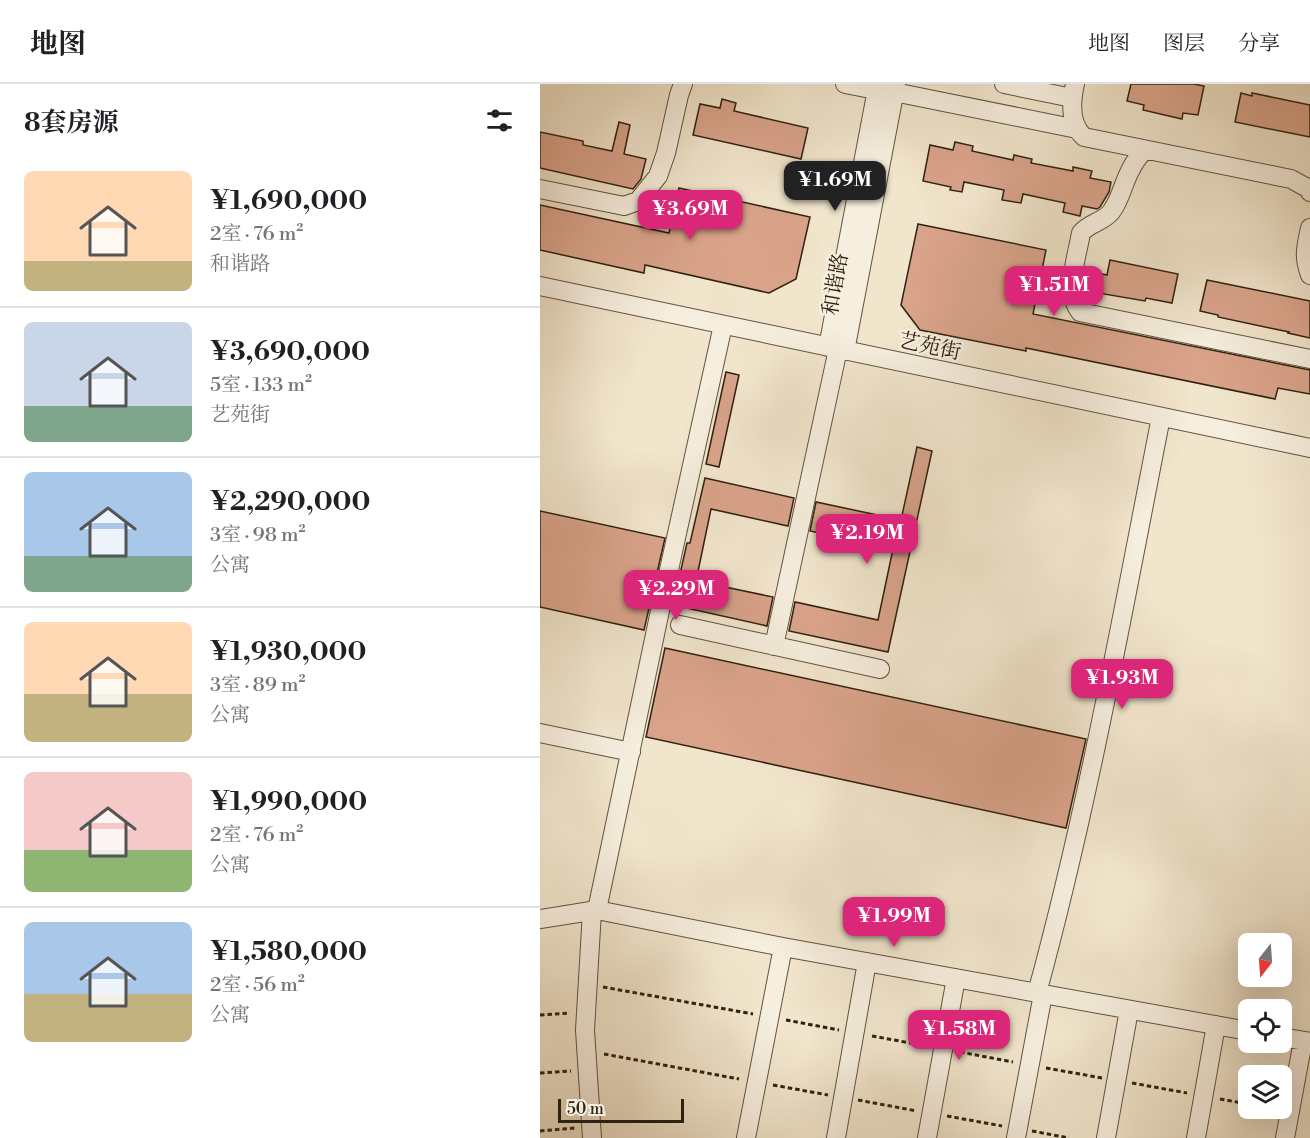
<!DOCTYPE html>
<html lang="zh">
<meta charset="utf-8">
<style>
:root{--surface:#fff;--page:#f6f6f6;--text:#202124;--muted:#757577;--line:#e0e0e0;--accent:#db2777}
body{margin:0;font-family:"Libre Bodoni","Noto Serif SC",serif;background:var(--page);color:var(--text);height:100vh;display:flex;flex-direction:column;font-size:22px;white-space:nowrap}
*{box-sizing:border-box;margin:0}
p{font-size:20px;color:var(--muted)}
.icon{flex:none;width:33px;height:33px;fill:none;stroke:currentColor;stroke-width:2;stroke-linecap:round;stroke-linejoin:round}
.map{position:relative;flex:1;overflow:hidden}
.side{display:flex;flex-direction:column;background:var(--surface);width:540px}
.side>*{flex:none}
.needle{width:39px;rotate:197deg}
.fabs{position:absolute;left:698px;top:849px;display:grid;gap:12px}
.fabs a{display:grid;place-items:center;width:54px;height:54px;border-radius:9px;background:var(--surface);box-shadow:0 6px 24px #0002;font-size:30px}
.scale{position:absolute;left:18px;bottom:15px;width:126px;box-sizing:border-box;padding-left:6px;border:3px solid #2f2211;border-top:0;font-size:16px;line-height:21px;white-space:nowrap;color:#2f2211;-webkit-text-stroke:4px #f6eede;paint-order:stroke}
.price{position:absolute;translate:-50% -51px;padding:0 14px;border-radius:12px;background:var(--accent);color:#fff;font-size:20px;line-height:39px;filter:drop-shadow(0 2px 3px #0008)}
.price::after{content:'';position:absolute;left:50%;top:36px;width:18px;height:14px;margin-left:-9px;background:inherit;clip-path:polygon(0 0,100% 0,50% 100%)}
.price.selected{background:#222;color:#fff}
ul{padding:0;list-style:none}
li{display:flex;align-items:center;gap:18px;height:150px;padding:0 24px}
li+li{border-top:2px solid var(--line)}
li span{display:grid;place-items:center;flex:none;width:168px;height:120px;border-radius:9px;color:#555}
li>.icon{margin-inline-start:auto}
span .icon{width:72px;height:72px;fill:#fffc;stroke-width:1}
li b{font-size:26px}
h2{display:flex;justify-content:space-between;align-items:center;height:72px;padding:0 24px;font-size:26px}
header{display:flex;align-items:center;gap:36px;box-sizing:border-box;height:84px;padding:0 30px;background:var(--surface);border-bottom:2px solid var(--line)}
header strong{font-size:28px}
nav{display:flex;gap:33px;margin-inline-start:auto;font-size:21px}
main{display:flex;flex:1;min-height:0}
.map>svg:first-child{display:block}
.building{fill:#d9a38a;stroke:#2f2211;stroke-width:1.5}
.lines{fill:none;stroke-linecap:round;stroke-linejoin:round}
.minor-casing{stroke:#605340;stroke-width:20}
.path{stroke:#2f2211;stroke-width:3;stroke-dasharray:4.5 3;stroke-linecap:butt}
.minor{stroke:#f6eede;stroke-width:18}
.labels{text-anchor:middle;stroke-width:5;stroke-linejoin:round;paint-order:stroke}
.street-label{font-size:21px;fill:#2f2211;stroke:#f6eede}
</style>
<header>
<strong>地图</strong>
<nav><a>地图</a><a>图层</a><a>分享</a></nav>
</header>
<main>
<section class="side">
<h2>8套房源<svg class="icon" aria-label="filters" viewBox="0 0 24 24"><path d="M4 7h16M4 17h16"/><circle cx="9" cy="7" r="2"/><circle cx="15" cy="17" r="2"/></svg></h2>
<ul>
<li><span style="background:linear-gradient(#ffd9b3 75%,#c2b280 0)"><svg class="icon" aria-label="home" viewBox="0 0 24 24"><path d="M3 11l9-7 9 7M6 9v11h12V9"/></svg></span><div><b>¥1,690,000</b><p>2室 · 76 m²</p><p>和谐路</p></div></li>
<li><span style="background:linear-gradient(#c9d6e8 70%,#7fa58c 0)"><svg class="icon" aria-label="home" viewBox="0 0 24 24"><path d="M3 11l9-7 9 7M6 9v11h12V9"/></svg></span><div><b>¥3,690,000</b><p>5室 · 133 m²</p><p>艺苑街</p></div></li>
<li><span style="background:linear-gradient(#a9c7e8 70%,#7fa58c 0)"><svg class="icon" aria-label="home" viewBox="0 0 24 24"><path d="M3 11l9-7 9 7M6 9v11h12V9"/></svg></span><div><b>¥2,290,000</b><p>3室 · 98 m²</p><p>公寓</p></div></li>
<li><span style="background:linear-gradient(#ffd9b3 60%,#c2b280 0)"><svg class="icon" aria-label="home" viewBox="0 0 24 24"><path d="M3 11l9-7 9 7M6 9v11h12V9"/></svg></span><div><b>¥1,930,000</b><p>3室 · 89 m²</p><p>公寓</p></div></li>
<li><span style="background:linear-gradient(#f6c9c9 65%,#8fb573 0)"><svg class="icon" aria-label="home" viewBox="0 0 24 24"><path d="M3 11l9-7 9 7M6 9v11h12V9"/></svg></span><div><b>¥1,990,000</b><p>2室 · 76 m²</p><p>公寓</p></div></li>
<li><span style="background:linear-gradient(#a9c7e8 60%,#c2b280 0)"><svg class="icon" aria-label="home" viewBox="0 0 24 24"><path d="M3 11l9-7 9 7M6 9v11h12V9"/></svg></span><div><b>¥1,580,000</b><p>2室 · 56 m²</p><p>公寓</p></div></li>
</ul>
</section>
<div class="map">
<svg width="770" height="1054" viewBox="0 0 770 1054">
<rect width="100%" height="100%" fill="#f1e5cc"/>
<filter id="stains"><feTurbulence type="fractalNoise" baseFrequency=".00333" numOctaves="4"/><feColorMatrix values="0 0 0 0 .2 0 0 0 0 .09 0 0 0 0 .02 0 0 0 .5 -.17"/></filter>
<radialGradient id="worn" r=".72"><stop offset=".6" stop-color="#630" stop-opacity="0"/><stop offset="1" stop-color="#630" stop-opacity=".3"/></radialGradient>
<!-- building -->
<path class="building" d="M591 0H654L664 2 658 31 643 29 642 35 603 26 604 21 587 17Z
M701 9 712 12V9L770 21V53L695 38Z
M182 15 196 19 194 27 268 44 261 75 153 51 160 20 180 24Z
M79 38 90 41 84 70 106 75 101 95 93 105 0 84V48L43 57V61L72 67Z
M415 58 433 62 432 67 473 76 474 71 492 75 491 79 533 87V83L552 87 550 94 571 98 569 108 560 123 557 125 542 122 540 132 523 128 525 119 483 110 481 119 462 116 464 106 424 98 422 108 410 106 411 103 383 97 390 61 413 66Z
M139 104 270 133 256 195 229 209 105 181 104 189 0 166V121L129 149Z
M378 140 506 166 493 230 770 286V310L738 304 735 315 486 264V267L380 246 361 221Z
M570 176 638 190 632 219 606 214 605 217 558 209 562 190 567 191Z
M667 196 770 217V254L748 249 749 248 678 233V231L660 227Z
M186 288 199 291 179 383 166 380Z
M377 363 392 367 348 568 249 547 255 518 338 536 353 465 270 447 276 418 361 436Z
M165 394 254 414 248 442 171 425 156 497 233 513 227 542 133 521 147 459H150Z
M0 427 125 454 104 546 0 523Z
M125 564 546 655 526 744 106 653Z"/>
<g class="lines">
<!-- minor casing -->
<g class="minor-casing">
<path id="minor" d="M305 0 336 6
M464 0 532 14
M535 0C531 18 529 40 544 53L751 95 769 105 770 108
M354 8 537 45
M604 66C599 72 594 78 591 85 583 99 581 115 571 128 563 138 549 139 541 149 537 173 524 208 540 228L770 275
M0 105 84 122 98 117 118 92 126 69 139 11 143 0
M770 144C766 163 763 172 770 191
M0 202 770 364
M288 263 338 0
M305 267 356 0
M140 541 340 585
M234 562 298 265
M0 649 91 668
M57 826 121 522 183 241
M52 827 45 946 52 1054
M0 835 57 826 243 863 708 947
M497 909C549 719 583 526 621 333
M741 953 770 958
M206 1054 243 863
M296 1054 327 878
M387 1054 416 894
M476 1054 503 910
M566 1054 589 926
M656 1054 676 941
M745 1054 763 957"/>
</g>
<!-- path -->
<path class="path" d="M63 903 213 930
M0 931 30 929
M246 936 299 946
M332 952 387 962
M420 968 473 978
M64 970 199 995
M506 984 562 994
M0 989 31 987
M592 999 647 1009
M233 1001 288 1011
M680 1015 708 1020
M318 1016 377 1027
M407 1032 462 1042
M0 1047 35 1044
M492 1047 529 1054"/>
<!-- minor -->
<use href="#minor" class="minor"/>
</g>
<g class="labels">
<!-- street labels -->
<g class="street-label">
<text transform="translate(295 200) rotate(-80)" y="7">和谐路</text>
<text transform="translate(390 262) rotate(12)" y="7">艺苑街</text>
</g>
</g>
<rect width="100%" height="100%" filter="url(#stains)"/>
<rect width="100%" height="100%" fill="url(#worn)"/>
</svg>
<div class="fabs">
<a><svg class="needle" viewBox="-14 -14 28 28"><path d="M0-13l5 13h-10z" fill="#e53935"/><path d="M0 13l5-13h-10z" fill="#757577"/></svg></a>
<a><svg class="icon" aria-label="locate" viewBox="0 0 24 24"><circle cx="12" cy="12" r="6"/><path d="M12 2v4M12 18v4M2 12h4M18 12h4"/></svg></a>
<a><svg class="icon" aria-label="layers" viewBox="0 0 24 24"><path d="M12 4l9 5-9 5-9-5zM3 14l9 5 9-5"/></svg></a>
</div>
<div class="scale">50 m</div>
<b class="price selected" style="left:295px;top:128px">¥1.69M</b>
<b class="price" style="left:150px;top:157px">¥3.69M</b>
<b class="price" style="left:514px;top:233px">¥1.51M</b>
<b class="price" style="left:327px;top:481px">¥2.19M</b>
<b class="price" style="left:136px;top:537px">¥2.29M</b>
<b class="price" style="left:582px;top:626px">¥1.93M</b>
<b class="price" style="left:354px;top:864px">¥1.99M</b>
<b class="price" style="left:419px;top:977px">¥1.58M</b>
</div>
</main>
